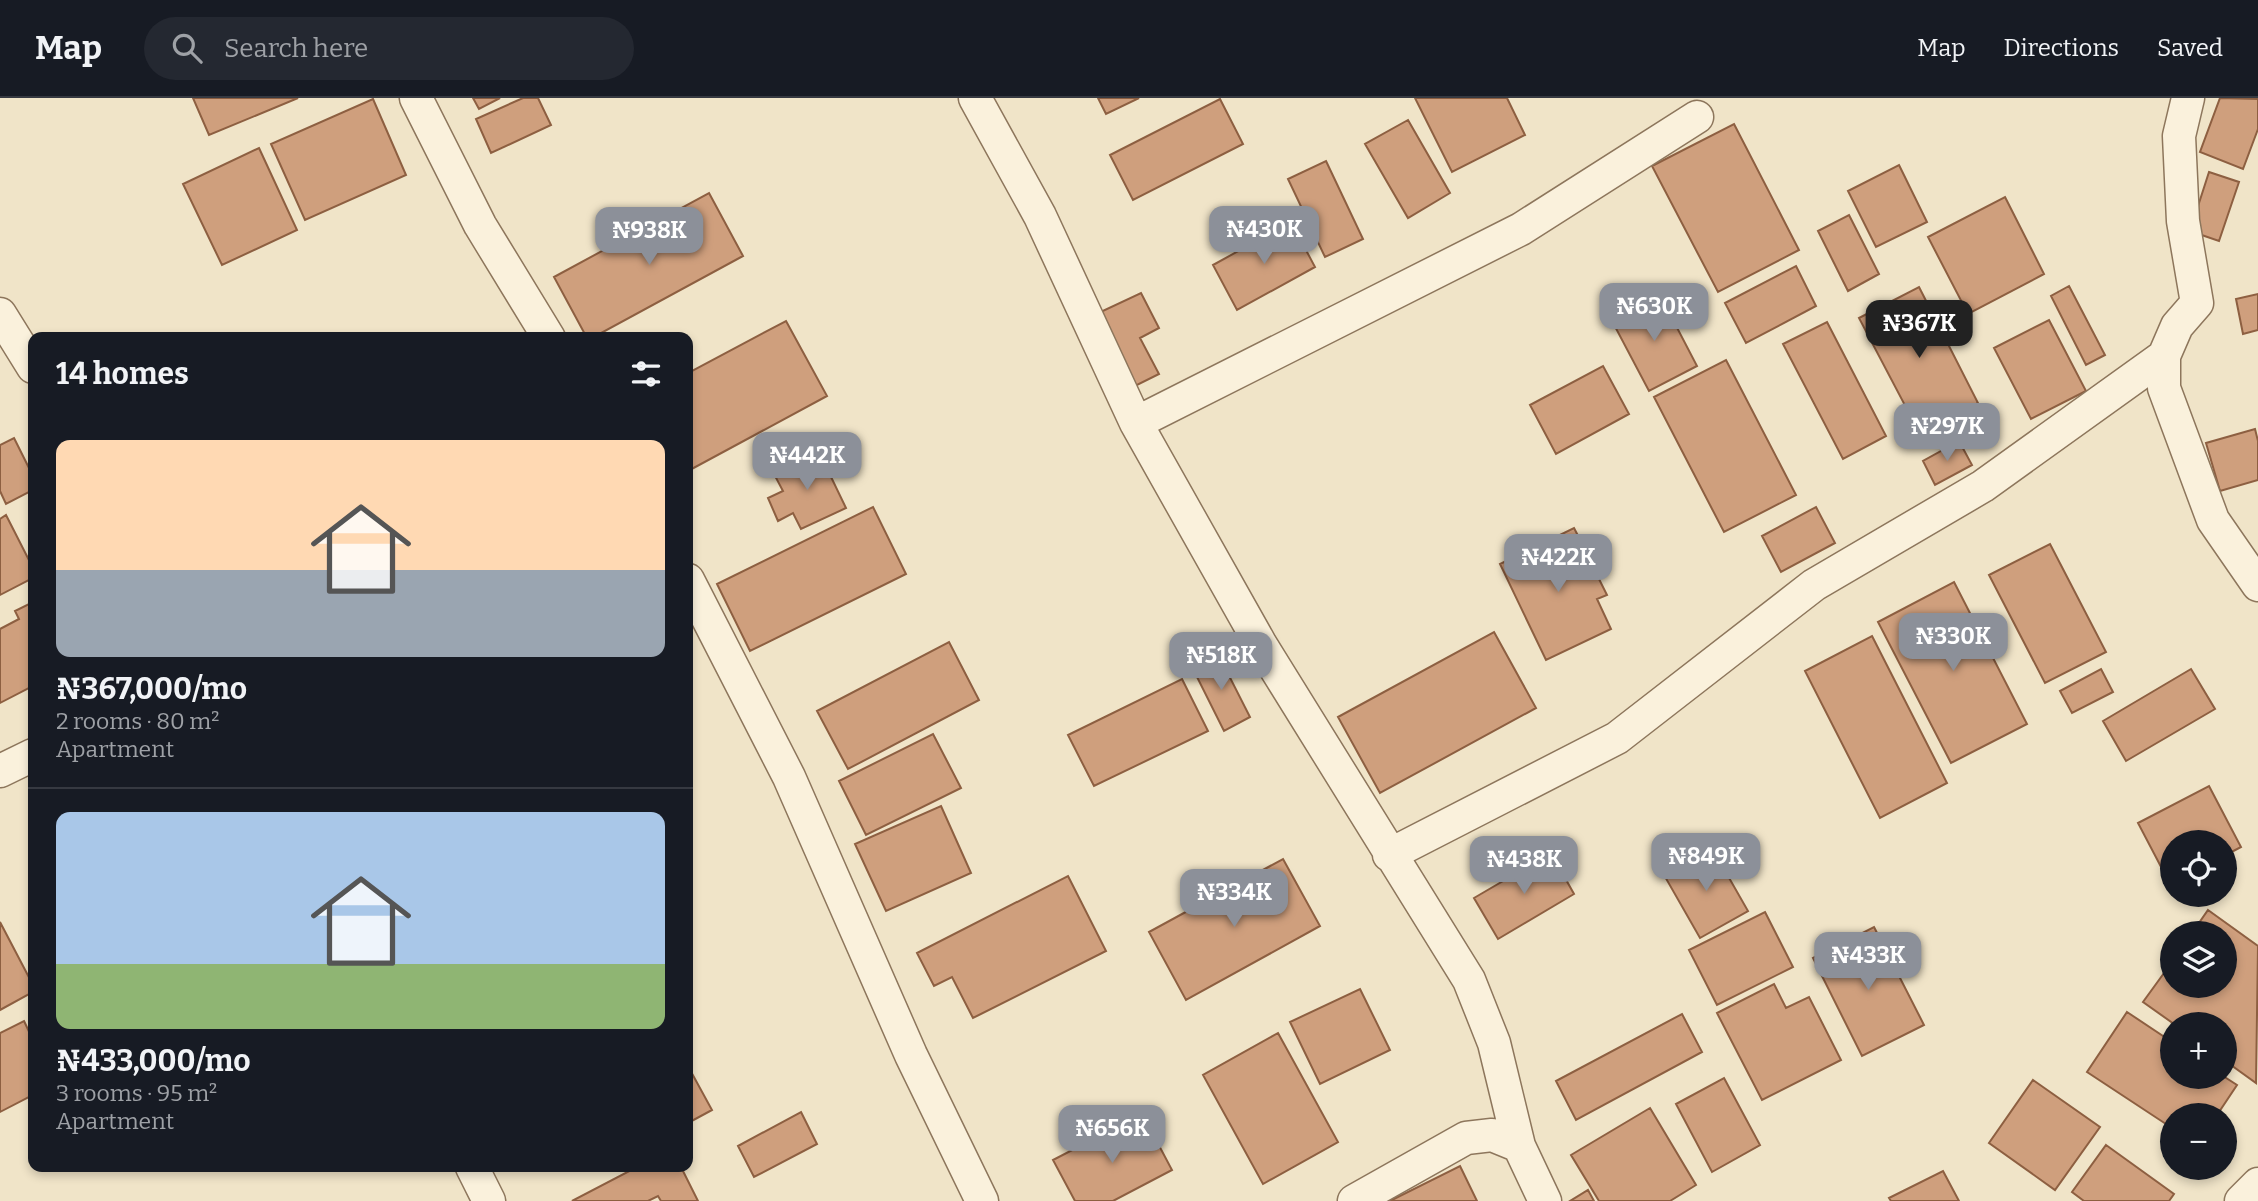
<!DOCTYPE html>
<meta charset="utf-8">
<style>
:root{--surface:#171b24;--page:#242831;--text:#f1f3f6;--muted:#9ea1a6;--line:#363941;--accent:#8c9099}
body{margin:0;font-family:Bitter,serif;background:var(--page);color:var(--text);height:100vh;display:flex;flex-direction:column;font-size:26px;white-space:nowrap}
*{box-sizing:border-box;margin:0}
p{font-size:23px;color:var(--muted)}
.icon{flex:none;width:38px;height:38px;fill:none;stroke:currentColor;stroke-width:2;stroke-linecap:round;stroke-linejoin:round}
.map{position:relative;flex:1;overflow:hidden}
.panel{position:absolute;left:28px;top:234px;width:665px;height:840px;display:flex;flex-direction:column;background:var(--surface);border-radius:14px;box-shadow:0 4px 10px #0003}
.panel>*{flex:none}
.fabs{position:absolute;left:2160px;top:732px;display:grid;gap:14px}
.fabs a{display:grid;place-items:center;width:77px;height:77px;border-radius:50%;background:var(--surface);box-shadow:0 4px 10px #0003;font-size:35px}
.price{position:absolute;translate:-50% -60px;padding:0 16px;border-radius:14px;background:var(--accent);color:#fff;font-size:23px;line-height:46px;filter:drop-shadow(0 2px 4px #0008)}
.price::after{content:'';position:absolute;left:50%;top:42px;width:21px;height:16px;margin-left:-10px;background:inherit;clip-path:polygon(0 0,100% 0,50% 100%)}
.price.on{background:#222;color:#fff}
ul{padding:0;list-style:none}
li{display:grid;align-content:center;gap:14px;height:371px;padding:0 28px}
li+li{border-top:2px solid var(--line)}
li span{display:grid;place-items:center;height:217px;border-radius:14px;color:#555}
li>.icon{margin-inline-start:auto}
span .icon{width:126px;height:126px;fill:#fffc;stroke-width:1}
li b{font-size:30px}
h2{display:flex;justify-content:space-between;align-items:center;height:84px;padding:0 28px;font-size:30px}
header{display:flex;align-items:center;gap:42px;box-sizing:border-box;height:98px;padding:0 35px;background:var(--surface);border-bottom:2px solid var(--line)}
header strong{font-size:33px}
nav{display:flex;gap:38px;margin-inline-start:auto;font-size:24px}
.search{width:490px;height:63px;background:var(--page);display:flex;align-items:center;gap:18px;box-sizing:border-box;padding:0 24px;border-radius:38px;color:var(--muted);font-size:26px}
.map>svg:first-child{display:block}
.building{fill:#cf9f7d;stroke:#8d5f41;stroke-width:2}
.lines{fill:none;stroke-linecap:round;stroke-linejoin:round}
.minor-casing{stroke:#8d765c;stroke-width:35}
.minor{stroke:#faf1dc;stroke-width:32}
</style>
<header>
<strong>Map</strong>
<div class="search"><svg class="icon" aria-label="search" viewBox="0 0 24 24"><circle cx="10" cy="10" r="6"/><path d="M15 15l6 6"/></svg>Search here</div>
<nav><a>Map</a><a>Directions</a><a>Saved</a></nav>
</header>
<div class="map">
<svg width="2258" height="1103" viewBox="0 0 2258 1103">
<rect width="100%" height="100%" fill="#f0e4c8"/>
<!-- building -->
<path class="building" d="M193 0H298L209 37Z
M473 0H500L479 11Z
M523 0H538L551 27 491 55 476 21Z
M1098 0H1139L1106 16Z
M1415 0H1507L1525 37 1452 74Z
M2220 0 2258 1V31L2243 71 2200 54Z
M373 1 406 77 305 122 271 46Z
M1220 1 1243 46 1133 102 1110 57Z
M1408 22 1450 95 1408 120 1365 46Z
M1734 26 1799 152 1718 194 1652 68Z
M259 50 297 132 222 167 183 86Z
M1326 63 1363 141 1325 159 1288 81Z
M1899 67 1927 124 1876 149 1848 93Z
M2209 74 2239 84 2219 143 2190 133Z
M709 95 743 158 592 240H587L554 179Z
M2005 99 2044 176 1968 216 1928 139Z
M1849 117 1879 176 1848 193 1818 133Z
M1291 124 1315 169 1237 212 1213 167Z
M1796 168 1816 208 1746 245 1725 205Z
M2069 188 2105 257 2086 267 2051 198Z
M1919 189 1978 305 1920 336 1859 220Z
M1141 195 1159 230 1140 240 1159 276 1129 291 1092 218Z
M2258 196V232L2243 236 2236 201Z
M1660 197 1697 268 1649 293 1611 221Z
M2049 222 2086 293 2031 321 1994 250Z
M786 223 827 298 688 373V275Z
M1827 224 1886 338 1843 361 1783 246Z
M1726 262 1796 397 1724 434 1654 299Z
M1603 268 1629 316 1556 356 1530 307Z
M2255 331 2258 343V382L2220 393 2206 345Z
M14 340 33 378V392L6 406 0 393V347Z
M1959 343 1972 367 1935 387 1923 363Z
M819 354 846 410 801 431 793 415 778 423 768 400 783 393 774 376Z
M873 409 906 476 750 553 717 486Z
M1816 409 1835 445 1781 474 1762 438Z
M6 417 33 470V480L0 497V421Z
M1574 430 1586 453 1575 459 1581 472 1592 467 1607 497 1597 501 1611 531 1546 562 1500 466Z
M2050 446 2106 554 2045 585 1989 477Z
M1954 484 2027 626 1951 665 1878 524Z
M33 504V588L0 605V531L19 521 15 513Z
M1494 534 1536 610 1380 695 1338 619Z
M1872 538 1947 685 1880 720 1805 573Z
M949 544 979 602 848 671 817 613Z
M1218 556 1250 619 1224 633 1192 569Z
M2101 571 2113 594 2072 615 2060 593Z
M2191 571 2215 611 2126 663 2103 623Z
M1182 581 1208 633 1094 688 1068 637Z
M933 636 961 690 866 737 839 683Z
M2209 688 2241 749 2224 758V744H2172L2170 786 2138 725Z
M941 708 971 775 886 813 855 746Z
M1712 750 1748 813 1700 840 1664 777Z
M1551 755 1574 796 1498 841 1474 800Z
M1283 761 1320 828 1186 902 1149 834Z
M1068 778 1106 853 973 920 952 879 934 888 917 855Z
M2208 812 2258 848 2256 985 2224 962V926H2174L2143 904 2172 864V887H2224V835H2192Z
M1765 814 1793 869 1717 907 1689 852Z
M0 824 33 887V894L0 912Z
M1874 829 1924 927 1862 958 1813 860Z
M1774 886 1786 910 1809 899 1841 962 1762 1002 1717 915Z
M1360 891 1390 952 1320 986 1290 924Z
M2127 914 2172 944V978H2223L2237 987 2217 1017H2172V1030L2087 974Z
M1682 916 1702 954 1576 1022 1556 983Z
M24 923 33 942V997L0 1014V935Z
M1278 935 1338 1044 1263 1086 1203 977Z
M689 970 712 1012 688 1025V971Z
M1724 980 1760 1047 1712 1074 1676 1006Z
M2033 982 2100 1029 2055 1092 1989 1045Z
M1650 1010 1696 1087 1670 1103H1599L1571 1057Z
M801 1014 817 1046 754 1079 738 1048Z
M1132 1021 1145 1046 1155 1040 1172 1072 1113 1103H1075L1053 1062Z
M2106 1047 2174 1096 2169 1103H2084L2072 1094Z
M1460 1068 1477 1103H1390Z
M637 1069H681L698 1103H661L658 1098 648 1103H572Z
M1943 1073 1959 1103H1891L1889 1100Z
M1588 1092 1594 1103H1570Z"/>
<g class="lines">
<!-- minor casing -->
<g class="minor-casing">
<path id="minor" d="M416 0 480 127 549 240
M975 0 1040 118 1136 325 1261 547 1469 882 1494 945 1519 1048 1545 1103
M2188 0 2179 38 2183 123 2197 205 2177 228 2164 258V290L2213 422 2258 487
M0 216 33 269
M1136 325 1521 131 1697 19
M688 482 789 679 911 957 982 1103
M0 673 33 657
M1389 757 1617 640 1814 487 1983 388 2164 258
M472 1069 489 1103
M1354 1103 1466 1040 1492 1037 1519 1048
M2241 1103 2258 1086"/>
</g>
<!-- minor -->
<use href="#minor" class="minor"/>
</g>
</svg>
<div class="fabs">
<a><svg class="icon" aria-label="locate" viewBox="0 0 24 24"><circle cx="12" cy="12" r="6"/><path d="M12 2v4M12 18v4M2 12h4M18 12h4"/></svg></a>
<a><svg class="icon" aria-label="layers" viewBox="0 0 24 24"><path d="M12 4l9 5-9 5-9-5zM3 14l9 5 9-5"/></svg></a>
<a>+</a>
<a>−</a>
</div>
<b class="price" style="left:1264px;top:168px">₦430K</b>
<b class="price" style="left:649px;top:169px">₦938K</b>
<b class="price" style="left:1654px;top:245px">₦630K</b>
<b class="price on" style="left:1919px;top:262px">₦367K</b>
<b class="price" style="left:1947px;top:365px">₦297K</b>
<b class="price" style="left:807px;top:394px">₦442K</b>
<b class="price" style="left:1558px;top:496px">₦422K</b>
<b class="price" style="left:1953px;top:575px">₦330K</b>
<b class="price" style="left:1221px;top:594px">₦518K</b>
<b class="price" style="left:1706px;top:795px">₦849K</b>
<b class="price" style="left:1524px;top:798px">₦438K</b>
<b class="price" style="left:1234px;top:831px">₦334K</b>
<b class="price" style="left:1868px;top:894px">₦433K</b>
<b class="price" style="left:1112px;top:1067px">₦656K</b>
<section class="panel">
<h2>14 homes<svg class="icon" aria-label="filters" viewBox="0 0 24 24"><path d="M4 7h16M4 17h16"/><circle cx="9" cy="7" r="2"/><circle cx="15" cy="17" r="2"/></svg></h2>
<ul>
<li><span style="background:linear-gradient(#ffd9b3 60%,#9aa5b1 0)"><svg class="icon" aria-label="home" viewBox="0 0 24 24"><path d="M3 11l9-7 9 7M6 9v11h12V9"/></svg></span><div><b>₦367,000/mo</b><p>2 rooms · 80 m²</p><p>Apartment</p></div></li>
<li><span style="background:linear-gradient(#a9c7e8 70%,#8fb573 0)"><svg class="icon" aria-label="home" viewBox="0 0 24 24"><path d="M3 11l9-7 9 7M6 9v11h12V9"/></svg></span><div><b>₦433,000/mo</b><p>3 rooms · 95 m²</p><p>Apartment</p></div></li>
</ul>
</section>
</div>
